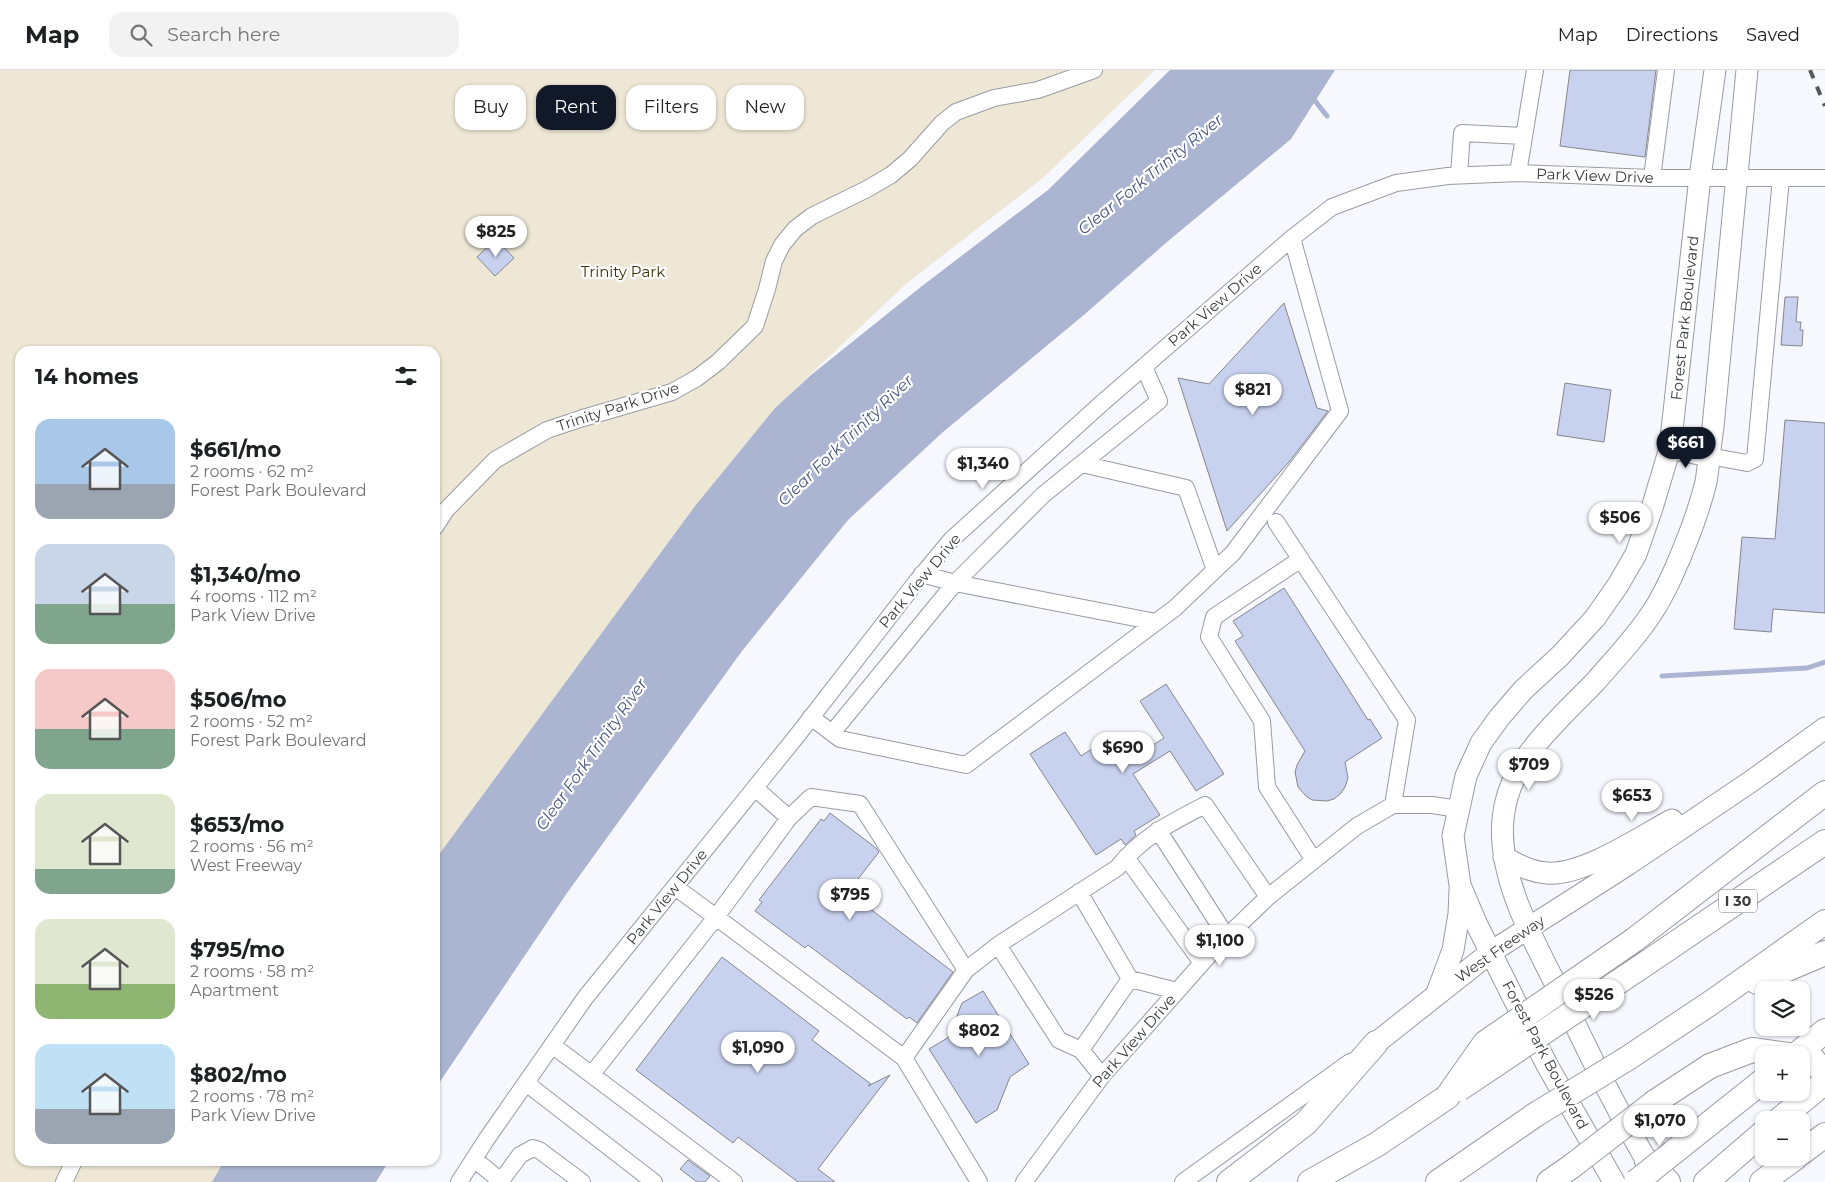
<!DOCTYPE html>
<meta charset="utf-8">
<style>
:root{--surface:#fff;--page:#f2f2f2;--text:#202124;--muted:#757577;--line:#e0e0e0;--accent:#111827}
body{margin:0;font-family:Montserrat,sans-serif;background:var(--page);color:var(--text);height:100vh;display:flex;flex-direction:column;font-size:19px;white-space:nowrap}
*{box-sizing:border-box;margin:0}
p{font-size:16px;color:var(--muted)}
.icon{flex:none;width:28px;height:28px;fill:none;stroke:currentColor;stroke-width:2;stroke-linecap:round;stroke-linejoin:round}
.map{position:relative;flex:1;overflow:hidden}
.sheet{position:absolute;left:15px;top:276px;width:425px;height:820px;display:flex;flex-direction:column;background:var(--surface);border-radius:15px;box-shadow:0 1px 4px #0004}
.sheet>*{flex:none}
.top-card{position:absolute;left:455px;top:15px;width:475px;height:45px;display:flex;gap:10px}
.buttons{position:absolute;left:1755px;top:911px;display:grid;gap:10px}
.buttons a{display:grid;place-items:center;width:55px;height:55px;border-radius:10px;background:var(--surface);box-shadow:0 1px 4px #0004;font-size:25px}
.price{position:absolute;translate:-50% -42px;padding:0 11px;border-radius:18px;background:#fff;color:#222;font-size:16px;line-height:32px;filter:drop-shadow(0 1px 2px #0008)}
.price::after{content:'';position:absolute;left:50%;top:30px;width:15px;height:11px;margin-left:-8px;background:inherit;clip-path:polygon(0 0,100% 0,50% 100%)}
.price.current{background:var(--accent);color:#fff}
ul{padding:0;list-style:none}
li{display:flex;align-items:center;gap:15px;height:125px;padding:0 20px}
li span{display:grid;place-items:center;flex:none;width:140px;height:100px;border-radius:15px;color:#555}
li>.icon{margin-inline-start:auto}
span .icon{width:60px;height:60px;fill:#fffc;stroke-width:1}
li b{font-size:21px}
h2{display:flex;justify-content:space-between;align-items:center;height:60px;padding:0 20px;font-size:21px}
.chip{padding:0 18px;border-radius:15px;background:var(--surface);box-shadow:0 1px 4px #0004;font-size:18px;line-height:45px}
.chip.current{background:var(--accent);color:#fff}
header{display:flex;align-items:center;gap:30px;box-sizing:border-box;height:70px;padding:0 25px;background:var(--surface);border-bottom:1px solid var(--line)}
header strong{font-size:24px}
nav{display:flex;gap:28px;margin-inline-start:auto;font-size:18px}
.search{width:350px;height:45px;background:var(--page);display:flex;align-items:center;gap:12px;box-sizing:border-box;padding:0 18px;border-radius:15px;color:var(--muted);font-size:19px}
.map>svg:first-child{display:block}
.green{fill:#eee7d5}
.water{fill:#abb4d1}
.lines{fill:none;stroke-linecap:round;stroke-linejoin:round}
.stream{stroke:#abb4d1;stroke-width:5}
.building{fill:#c8d2ef;stroke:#84868c}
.minor-casing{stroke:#989ba1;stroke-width:18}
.major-casing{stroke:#989ba1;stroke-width:23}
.highway-casing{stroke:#989ba1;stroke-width:26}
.minor{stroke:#fff;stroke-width:16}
.major{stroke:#fff;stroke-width:21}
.highway{stroke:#fff;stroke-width:24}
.rail{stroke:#57585b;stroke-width:4;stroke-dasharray:9 9;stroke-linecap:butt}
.highway-bridge-casing{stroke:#989ba1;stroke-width:26;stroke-linecap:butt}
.highway-bridge{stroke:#fff;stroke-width:24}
.labels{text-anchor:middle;stroke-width:4.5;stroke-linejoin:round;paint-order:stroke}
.shield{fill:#fff;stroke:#767679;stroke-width:1}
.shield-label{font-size:14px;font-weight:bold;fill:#3b3c3f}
.street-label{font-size:15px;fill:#3b3c3f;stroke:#fff}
.park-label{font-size:15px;fill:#3e320b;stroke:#fff}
.water-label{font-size:16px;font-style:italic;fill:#485680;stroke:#fff}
</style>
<header>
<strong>Map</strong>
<div class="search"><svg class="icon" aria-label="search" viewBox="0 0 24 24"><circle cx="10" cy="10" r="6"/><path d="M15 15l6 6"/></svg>Search here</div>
<nav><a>Map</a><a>Directions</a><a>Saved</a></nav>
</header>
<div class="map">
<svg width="1825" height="1112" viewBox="0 0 1825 1112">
<rect width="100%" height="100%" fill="#f6f8fe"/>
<!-- green -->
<path class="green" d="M0 0H1155L1043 108 907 213 775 338 695 436 435 790V281H20V1091H224L212 1112H0Z"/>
<!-- water -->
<path class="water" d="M1170 0H1335L1291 69 1167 172 1085 244 943 362 848 450 742 581 567 823 435 1019V790L695 436 775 338 811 305 922 216 1048 120Z
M224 1091H389L376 1112H212Z"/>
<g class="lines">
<!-- stream -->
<path class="stream" d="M1312 27 1327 46
M1662 606 1807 598 1825 592"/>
</g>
<!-- building -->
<path class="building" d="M1570 0H1656L1645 87 1560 76Z
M496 169 514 188 495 206 477 187Z
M1785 227H1798L1796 252H1801L1800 260H1803L1802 276 1781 275Z
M1284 233 1317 338 1328 341 1289 392 1227 461 1178 308 1209 314Z
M1565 313 1611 320 1604 372 1557 365Z
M1785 350 1825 353V543L1773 539 1771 562 1734 559 1742 467 1775 469Z
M1284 518 1368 650 1370 649 1382 668 1345 692 1348 708 1345 717 1341 723 1334 729 1327 731 1312 730 1306 726 1298 717 1295 702 1297 695 1305 681 1235 571 1243 566 1233 551Z
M1166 614 1224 704 1196 721 1170 681 1133 704 1160 745 1134 761 1136 765 1125 775 1121 769 1096 785 1030 684 1065 662 1081 686 1110 667 1126 692 1164 668 1140 631Z
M830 743 876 778 879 782 848 822 953 902 917 953 909 947 907 949 808 875 805 878 755 841 762 832 759 830 821 749 824 751Z
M722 887 819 961 812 970 871 1014 868 1016 890 1005 818 1099 835 1112H798L738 1067 733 1073 636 1000Z
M983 921 1029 994 1010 1007 997 1040 976 1053 929 979 949 967 962 933Z
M688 1090 710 1106 705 1112H697L680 1099Z"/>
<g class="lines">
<!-- minor casing -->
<g class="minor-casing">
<path id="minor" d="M1518 103 1535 0
M1459 105 1462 63 1524 66
M1652 108 1666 0
M1144 297 1159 331 1043 425 955 513 1156 552
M1709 386 1747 393 1755 389 1781 108
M1082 394 1186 418 1215 500
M1276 452 1407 650 1393 735
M435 457 446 440 495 390 547 360 583 348 672 322 697 308 718 292 755 256 767 219 774 191 782 175 795 159 812 146 867 119 891 105 910 89 942 53 956 42 994 28 1038 20 1094 0
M1301 489 1214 547 1209 567 1262 651 1267 717 1313 789
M811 647 840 669 966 695 1175 538 1215 500 1233 483 1340 341 1292 168
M832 663 955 513 922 504
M755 718 789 748 716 847 904 988 979 1112
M789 748 811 727 860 734 966 900 904 988
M1158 760 1227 867
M1126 787 1202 893
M1079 822 1130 909
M998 875 1059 970 1081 980
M966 900 998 875 1117 798C1142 767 1170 753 1205 735L1268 827
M552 975 734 1112
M592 1004 716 847 675 817
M1102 1006 1081 980 1130 909 1177 921
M526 1013 654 1112
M474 1089 502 1112
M501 1111 520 1085 533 1078 539 1080 582 1112
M64 1112 74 1091
M459 1112 486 1070 585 928 796 667 917 511 951 470 1101 334 1292 168 1332 137 1396 113 1448 106 1518 103 1652 108H1825
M1024 1112 1102 1006 1218 875 1268 827 1357 756 1393 735H1432L1458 739
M1183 1112 1350 992"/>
</g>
<!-- major casing -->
<g class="major-casing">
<path id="major" d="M1670 378 1709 386
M1504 787C1518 795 1531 802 1547 803 1583 806 1640 767 1672 750
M1437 923 1453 880 1459 844 1460 820
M1376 973 1491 882 1627 795 1753 710 1825 658
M1656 1106C1621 1049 1592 990 1563 929 1537 876 1497 810 1503 749 1508 690 1558 651 1596 611 1616 588 1639 564 1655 538 1661 529 1666 518 1671 508 1685 477 1698 445 1706 412 1709 394 1710 375 1713 357L1747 0
M1614 1112 1547 995 1477 855 1460 815 1453 766 1466 706 1481 673 1499 648 1523 620 1560 586 1595 548 1618 515 1636 484 1652 438 1670 378 1700 107 1715 0"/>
</g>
<!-- highway casing -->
<g class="highway-casing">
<path id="highway" d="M1634 870 1825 723
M1651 890 1825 772
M1757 912 1825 883
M1796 985 1825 961
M1801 987 1812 988 1825 1005
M1628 988 1712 932 1825 852
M1655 1032 1710 996 1752 980 1788 985
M1779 1050 1825 1012
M1801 1083 1825 1065
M1647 1091 1668 1112
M1229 1112 1306 1053 1376 973
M1310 1112 1376 1075 1447 1027
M1438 1112 1535 1045
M1549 1112 1572 1096
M1706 1112 1764 1062
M1762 1112 1795 1088"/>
</g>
<!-- minor -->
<use href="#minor" class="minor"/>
<!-- major -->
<use href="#major" class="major"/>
<!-- highway -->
<use href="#highway" class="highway"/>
<!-- rail -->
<path class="rail" d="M1810 0 1825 36"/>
<!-- highway-bridge casing -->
<g class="highway-bridge-casing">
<path id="highway-bridge" d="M1459 1019 1651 890
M1447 1027 1485 973 1634 870
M1535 1045 1628 988
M1572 1096 1655 1032
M1636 1112 1764 1010"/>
</g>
<!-- highway-bridge -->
<use href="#highway-bridge" class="highway-bridge"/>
</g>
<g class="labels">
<!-- shield labels -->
<rect class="shield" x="1719" y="819.5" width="38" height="23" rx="4"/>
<g class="shield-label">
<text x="1738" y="836">I 30</text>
</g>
<!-- street labels -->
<g class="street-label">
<text transform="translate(1595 106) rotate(2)" y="5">Park View Drive</text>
<text transform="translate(1215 235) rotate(-41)" y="5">Park View Drive</text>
<text transform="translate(1685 248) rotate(-84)" y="5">Forest Park Boulevard</text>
<text transform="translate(618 337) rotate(-18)" y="5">Trinity Park Drive</text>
<text transform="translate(920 511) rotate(-50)" y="5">Park View Drive</text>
<text transform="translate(667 827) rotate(-51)" y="5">Park View Drive</text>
<text transform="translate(1500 879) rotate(-35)" y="5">West Freeway</text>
<text transform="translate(1134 971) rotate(-49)" y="5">Park View Drive</text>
<text transform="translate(1545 985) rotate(62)" y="5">Forest Park Boulevard</text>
</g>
<!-- park labels -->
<g class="park-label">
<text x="623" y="207">Trinity Park</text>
</g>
<!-- water labels -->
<g class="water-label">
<text transform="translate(1150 104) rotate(-39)" y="6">Clear Fork Trinity River</text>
<text transform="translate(845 370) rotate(-44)" y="6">Clear Fork Trinity River</text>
<text transform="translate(591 684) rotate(-55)" y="6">Clear Fork Trinity River</text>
</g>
</g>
</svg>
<div class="buttons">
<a><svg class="icon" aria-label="layers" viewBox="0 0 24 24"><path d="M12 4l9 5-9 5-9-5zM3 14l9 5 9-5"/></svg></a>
<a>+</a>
<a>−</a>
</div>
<b class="price" style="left:496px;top:188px">$825</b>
<b class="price" style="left:1253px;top:346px">$821</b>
<b class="price current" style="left:1686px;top:399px">$661</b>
<b class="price" style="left:983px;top:420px">$1,340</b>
<b class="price" style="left:1620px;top:474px">$506</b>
<b class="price" style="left:1123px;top:704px">$690</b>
<b class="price" style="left:1529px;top:721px">$709</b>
<b class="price" style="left:1632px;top:752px">$653</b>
<b class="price" style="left:850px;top:851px">$795</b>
<b class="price" style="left:1220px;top:897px">$1,100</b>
<b class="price" style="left:1594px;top:951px">$526</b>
<b class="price" style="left:979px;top:987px">$802</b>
<b class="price" style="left:758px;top:1004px">$1,090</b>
<b class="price" style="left:1660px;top:1077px">$1,070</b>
<div class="top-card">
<a class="chip">Buy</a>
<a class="chip current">Rent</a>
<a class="chip">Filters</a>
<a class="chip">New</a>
</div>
<section class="sheet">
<h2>14 homes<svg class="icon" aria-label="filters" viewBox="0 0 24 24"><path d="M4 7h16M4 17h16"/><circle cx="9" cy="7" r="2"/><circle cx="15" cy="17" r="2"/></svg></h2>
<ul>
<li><span style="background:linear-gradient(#a9c7e8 65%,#9aa5b1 0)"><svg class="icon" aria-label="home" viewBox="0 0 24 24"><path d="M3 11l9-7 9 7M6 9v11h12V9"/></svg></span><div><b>$661/mo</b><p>2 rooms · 62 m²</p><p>Forest Park Boulevard</p></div></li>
<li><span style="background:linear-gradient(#c9d6e8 60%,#7fa58c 0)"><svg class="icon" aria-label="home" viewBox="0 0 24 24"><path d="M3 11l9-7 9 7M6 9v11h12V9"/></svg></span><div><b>$1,340/mo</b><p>4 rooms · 112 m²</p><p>Park View Drive</p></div></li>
<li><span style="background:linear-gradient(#f6c9c9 60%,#7fa58c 0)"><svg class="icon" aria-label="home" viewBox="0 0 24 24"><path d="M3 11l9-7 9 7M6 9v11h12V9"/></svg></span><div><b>$506/mo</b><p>2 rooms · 52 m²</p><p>Forest Park Boulevard</p></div></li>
<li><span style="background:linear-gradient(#dfe7d0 75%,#7fa58c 0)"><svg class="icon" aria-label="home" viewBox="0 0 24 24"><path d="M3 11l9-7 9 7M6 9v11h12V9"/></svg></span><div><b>$653/mo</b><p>2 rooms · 56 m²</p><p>West Freeway</p></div></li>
<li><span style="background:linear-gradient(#dfe7d0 65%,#8fb573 0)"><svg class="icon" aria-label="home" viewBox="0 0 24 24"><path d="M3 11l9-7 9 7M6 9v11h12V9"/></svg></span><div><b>$795/mo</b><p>2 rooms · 58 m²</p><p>Apartment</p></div></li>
<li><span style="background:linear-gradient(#bfe0f5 65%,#9aa5b1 0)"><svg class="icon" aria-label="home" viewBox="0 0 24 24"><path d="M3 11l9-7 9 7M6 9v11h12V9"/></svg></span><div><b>$802/mo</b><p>2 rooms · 78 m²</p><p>Park View Drive</p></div></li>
</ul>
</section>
</div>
